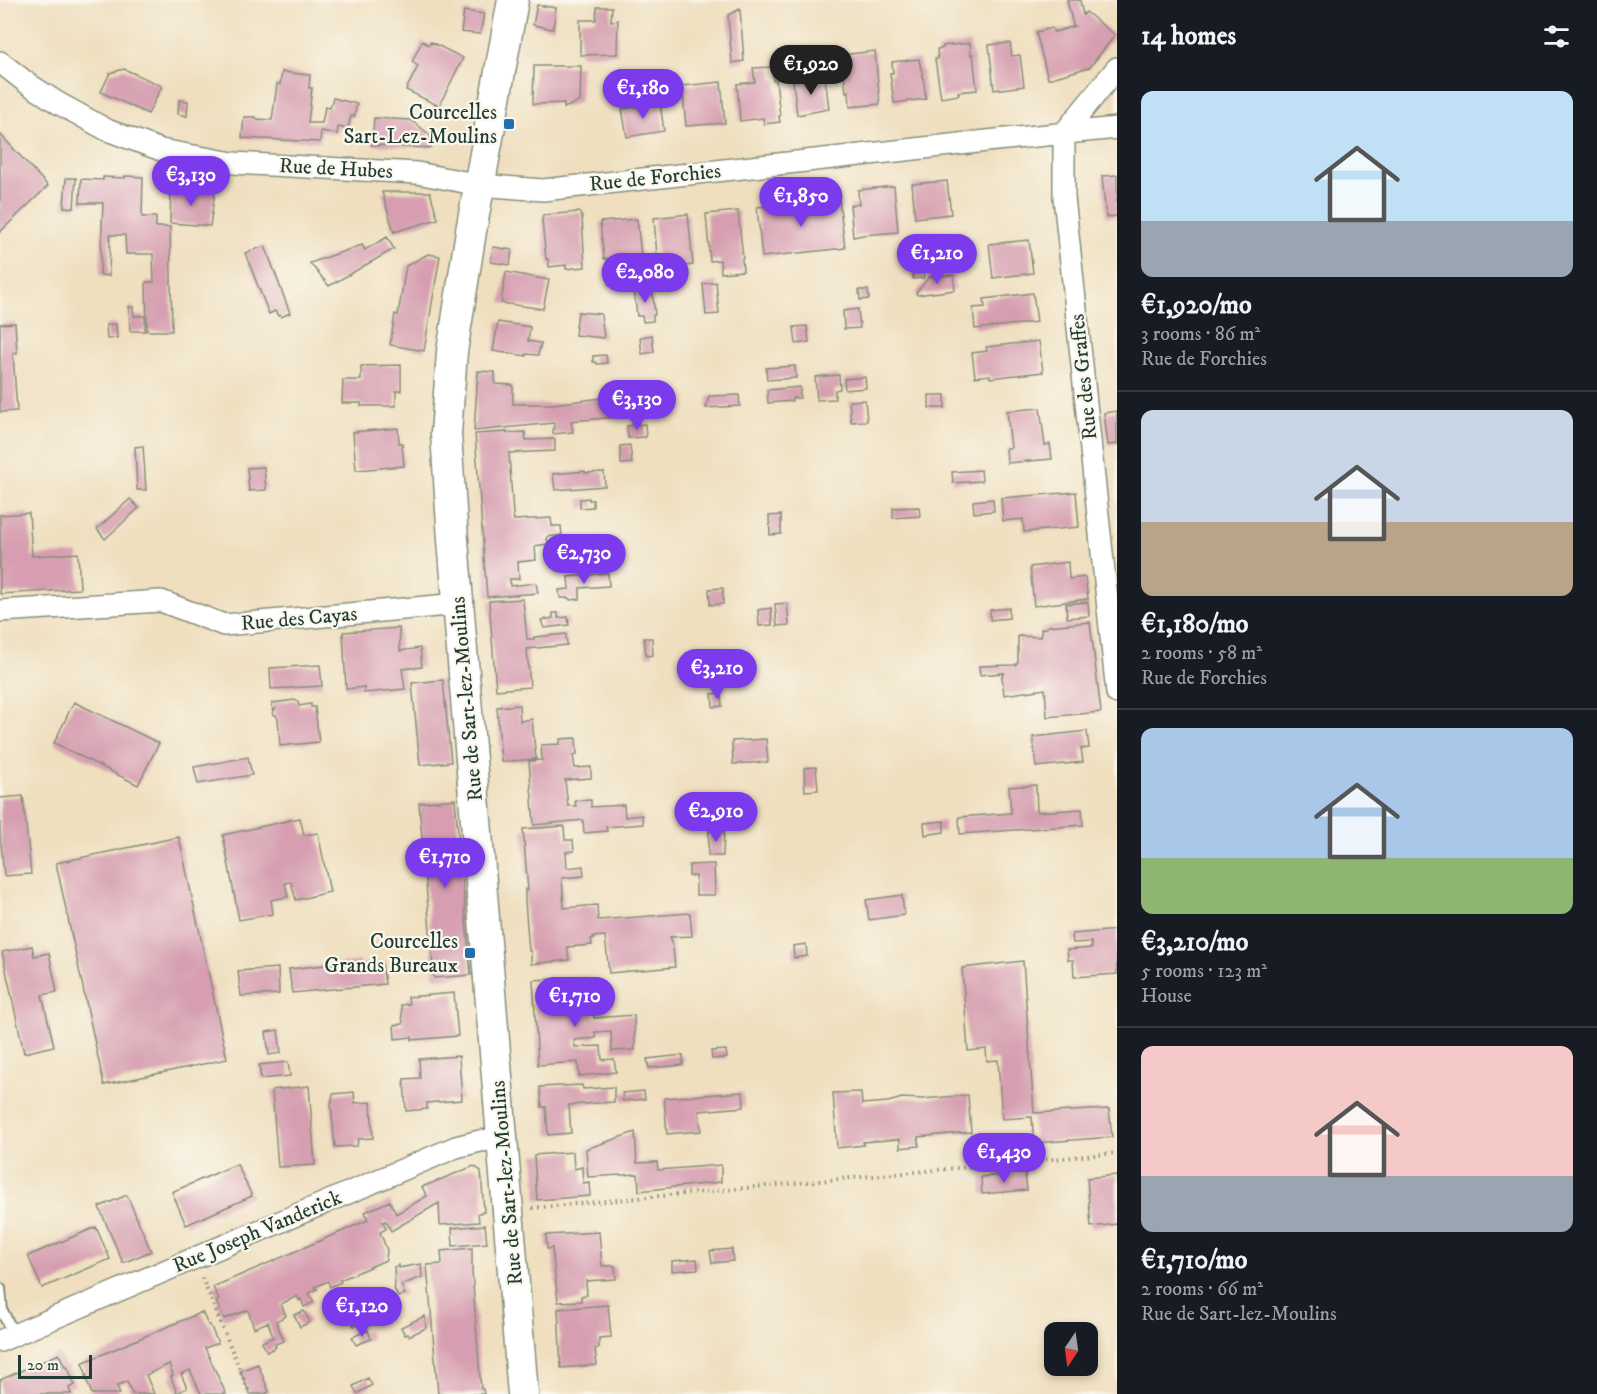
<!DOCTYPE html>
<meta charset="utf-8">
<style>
:root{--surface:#171b24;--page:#20242c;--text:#f1f3f6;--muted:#9ea1a6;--line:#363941;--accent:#7c3aed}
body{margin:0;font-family:"IM FELL DW Pica",serif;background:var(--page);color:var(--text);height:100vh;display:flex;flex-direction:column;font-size:22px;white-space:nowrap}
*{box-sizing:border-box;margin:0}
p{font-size:20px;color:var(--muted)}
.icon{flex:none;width:33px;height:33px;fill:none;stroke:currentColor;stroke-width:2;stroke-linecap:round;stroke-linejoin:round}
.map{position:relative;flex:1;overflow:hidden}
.details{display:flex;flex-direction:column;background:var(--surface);width:480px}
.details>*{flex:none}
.needle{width:39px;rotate:193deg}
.controls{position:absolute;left:1044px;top:1322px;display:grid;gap:12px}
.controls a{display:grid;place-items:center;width:54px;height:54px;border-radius:12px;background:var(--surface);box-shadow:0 3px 9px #0003;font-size:30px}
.scale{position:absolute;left:18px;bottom:15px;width:74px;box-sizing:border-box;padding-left:6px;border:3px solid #1f3d34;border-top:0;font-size:16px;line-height:21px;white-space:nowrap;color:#1f3d34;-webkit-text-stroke:4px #fbf7ec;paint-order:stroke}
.price{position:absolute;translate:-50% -51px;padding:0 14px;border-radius:21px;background:var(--accent);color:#fff;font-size:20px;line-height:39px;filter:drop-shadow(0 2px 3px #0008)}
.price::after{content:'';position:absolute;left:50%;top:36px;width:18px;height:14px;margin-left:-9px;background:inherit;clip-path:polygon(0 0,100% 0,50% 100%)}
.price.active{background:#222;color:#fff}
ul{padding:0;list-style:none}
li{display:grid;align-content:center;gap:12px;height:318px;padding:0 24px}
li+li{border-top:2px solid var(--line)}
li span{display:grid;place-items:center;height:186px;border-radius:12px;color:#555}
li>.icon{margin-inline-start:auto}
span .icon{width:108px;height:108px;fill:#fffc;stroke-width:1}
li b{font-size:26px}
h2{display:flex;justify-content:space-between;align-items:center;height:72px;padding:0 24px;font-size:26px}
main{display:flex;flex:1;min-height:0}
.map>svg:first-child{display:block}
.building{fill:#d69eb0}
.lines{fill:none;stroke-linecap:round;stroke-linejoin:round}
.lane-casing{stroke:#878e7a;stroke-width:14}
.street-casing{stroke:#878e7a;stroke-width:24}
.secondary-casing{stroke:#878e7a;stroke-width:33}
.path{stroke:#878e7a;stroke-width:4;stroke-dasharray:1.5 4.5;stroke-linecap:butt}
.lane{stroke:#fff;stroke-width:10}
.street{stroke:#fff;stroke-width:21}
.secondary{stroke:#fff;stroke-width:30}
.poi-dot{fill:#1f6fb2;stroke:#fbf7ec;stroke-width:2}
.labels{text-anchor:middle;stroke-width:4.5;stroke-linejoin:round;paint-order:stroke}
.poi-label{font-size:21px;fill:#1f3d34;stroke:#fbf7ec;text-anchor:end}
.street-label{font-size:21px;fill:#1f3d34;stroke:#fbf7ec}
</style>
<main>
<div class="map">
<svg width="1117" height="1394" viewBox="0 0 1117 1394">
<rect width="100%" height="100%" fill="#fbf7ec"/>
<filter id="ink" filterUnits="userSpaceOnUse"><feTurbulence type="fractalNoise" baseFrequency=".0167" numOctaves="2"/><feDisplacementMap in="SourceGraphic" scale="12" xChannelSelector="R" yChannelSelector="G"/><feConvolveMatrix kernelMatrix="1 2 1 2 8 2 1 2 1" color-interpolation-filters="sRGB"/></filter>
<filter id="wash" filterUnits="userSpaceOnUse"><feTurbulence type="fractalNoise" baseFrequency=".008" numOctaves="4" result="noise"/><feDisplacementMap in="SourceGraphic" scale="24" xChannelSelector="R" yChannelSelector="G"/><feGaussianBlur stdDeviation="1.35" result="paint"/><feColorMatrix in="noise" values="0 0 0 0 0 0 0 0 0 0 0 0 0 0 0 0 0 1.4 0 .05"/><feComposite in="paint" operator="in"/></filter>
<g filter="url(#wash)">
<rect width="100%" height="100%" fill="#efdfbf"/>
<g id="blocks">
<!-- building -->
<path class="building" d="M1067 0H1080L1083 15 1086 12 1115 35 1090 67 1048 79 1036 32 1052 28 1054 32 1075 26 1073 25Z
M537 5 556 8 553 29 533 25Z
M597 7H612L611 21 618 20 617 54 580 55V20H596Z
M740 9 744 61 732 63 728 15Z
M464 11 484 14 480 34 461 32Z
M422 41 429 45 431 42 463 58 439 106 406 90 418 66 412 62Z
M970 43 971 55 973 54 977 90 958 92 959 95 941 98 935 59H938L937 49 943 48V46Z
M1010 43 1012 56 1020 55 1024 86 994 90 989 45Z
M875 51 880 104 850 107 849 91 846 92 842 55Z
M919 59 921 69H922L926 99 894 103 890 73H893L892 62Z
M534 66H581L580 101 564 108V103L533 104Z
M772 67 773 80H776L780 116H779L780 122 764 124 763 118 740 121 737 84 755 82 753 68Z
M124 69 162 86 148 114 101 92 110 73Z
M282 72 310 75 309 88H312L308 123H322L325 107 330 108 333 98 357 104 354 117 351 116 348 129 338 127 337 134 321 131 320 142 242 138 244 117H256V119L272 120 277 84H280Z
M825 77 829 109 797 115 793 81Z
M721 82 725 123 686 126 682 86Z
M179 100 188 101 187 116 178 114Z
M660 103 664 131 627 137 622 109Z
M374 118 411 120 430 135 431 148 372 145Z
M0 134 48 186 0 232Z
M1117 175V216L1106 217 1102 176Z
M125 176 143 177 142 217H156V227H170L172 331H147L146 282H154L153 254H126L125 235H110L109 276 100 275 103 203H80L81 179 103 180V177L125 178Z
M66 178H76L74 208 64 207Z
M947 181 951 214 915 218 912 184Z
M894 186 898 232 863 235 853 237 850 205 859 204 858 190Z
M179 187 215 192 210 226 170 223 171 189Z
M382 192H430L438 219 394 232Z
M839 199 845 248 762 257 757 207Z
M738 211 743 258H742L743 271 721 273 720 260 710 261 706 214Z
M579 212 582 217 585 267 566 269V265L549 267 548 259H546L542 221 543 215Z
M688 214 693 265 658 269 654 218Z
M637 219 641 255H639L640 267 626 268 628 283 609 285 607 258 604 259 600 222Z
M387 237 394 249 329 286 310 263 362 245 365 250Z
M1029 240 1033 273 993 278 989 244Z
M265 246 290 313 281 317 280 315 278 316 275 311 269 314 245 253Z
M493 247 512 250 510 265 491 262Z
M428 254 440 256 424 351 390 345 395 314 398 315 406 266Z
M923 267 924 278 913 279 912 268Z
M506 272 549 280 543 309 501 303Z
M953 275 955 290 917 295 916 293 929 277Z
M716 282 719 314 706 315 703 284Z
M652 288 655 315H653V321L643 322 642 316H637L634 290Z
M859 290H868L869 299 860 300Z
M1033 293 1037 322 975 329 973 308 985 307 984 299Z
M129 307H133L134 316H145V331H130Z
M858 309 860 328 844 329 843 311Z
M578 312 601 314 604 338 575 335Z
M498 322 530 327 528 341 541 343 538 355 526 354V356L493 351Z
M15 323 17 353H13L17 411 0 412V324Z
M116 324 117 338 107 339 106 325Z
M807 326 809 342 796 344 794 327Z
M652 335 654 352 642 354 640 337Z
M1039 341 1043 372 990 378V375L975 377 972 353 987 351 986 347Z
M606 355 607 363 597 364 596 362H593V356Z
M401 365V391H396V406H361V403H342L343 380H361V366Z
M795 366 796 378 767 380 766 368Z
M478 371 495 372V384L513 385V404H552L652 392 654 414 571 421 573 432 553 434 554 423 474 431Z
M839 375 840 389 835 390V399L817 400 815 377Z
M865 377 866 388 845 390 844 379Z
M800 387V398H792V401L768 403 767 390Z
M739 395 740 406 706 408 709 396Z
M929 395H945V408H929Z
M865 400 867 421 851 422 849 401Z
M1040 408 1045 445 1050 444 1052 459 1007 463 1006 448H1011L1007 411Z
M1117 411V444L1108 445 1104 413Z
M645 424 646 437 628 438 627 426Z
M398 428 399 443H402L404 466 356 470 353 432Z
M507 432V433L525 432 526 440 555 439V451L509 453 513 514 514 520 551 518 552 526H561L562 535 547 537 548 544 535 546 536 560 518 562 519 579H510V586L536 583 538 593 487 597 475 434Z
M630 445 632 463 621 464 620 446Z
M143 446 146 490H137L135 447Z
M264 467 266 490 249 491 247 468Z
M981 470 982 481 953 483 952 472Z
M585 471V473L604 472 605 486 555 490 553 474Z
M1076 492 1079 527 1024 532 1023 519 1003 521 1001 498Z
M589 498V500H593V507L580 508V499Z
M130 499 139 508 105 539 97 529Z
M993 499 994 511 974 513 973 501Z
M919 507 920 516 893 518V508Z
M29 513 32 556 78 553 80 589 0 594V515Z
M781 515V534L770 535 769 516Z
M1068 562 1069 579 1085 577 1088 599 1034 606 1030 567Z
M608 573 609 586 580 588V599L570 600 569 598H560L559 590 569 589 568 577Z
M723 588V604L710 605 709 589Z
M523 599 527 639H534V637L566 634 567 645 527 649 530 687 496 690 489 601Z
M1088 602 1089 616 1067 618 1066 604Z
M787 603 789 625 777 626 775 604Z
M771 608 772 625 759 626 758 610Z
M1009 608V618L990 620V610Z
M553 613H558V618L568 617 569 625 544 628 541 620 553 618Z
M1090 622 1101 712 1047 717 1045 689 1004 695 1002 676 1004 673 980 675 979 666 1015 665 1018 662V636L1041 637V629L1048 627V626Z
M399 628 400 651 420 648 422 667 402 669 405 689 364 693V687L346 689 343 632Z
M644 638H652L653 655 646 656Z
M320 665 322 686 271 689 270 668Z
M443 680 451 762 420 765 412 683Z
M721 693 722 706 713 707 712 694Z
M295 700 298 702 299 706 311 704V707H315L319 742 280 746 278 719 276 715H274L273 712 275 709 273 710 272 703Z
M74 702 159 743 138 785 54 743Z
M519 705 520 721 532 719 536 759 501 762 497 707Z
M1087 731 1089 748 1081 749 1083 762 1036 767 1033 737Z
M576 738 577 755 573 756 575 768 591 767V778L565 780 568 806H576L575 801 591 800V807L624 805 625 817 642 815 643 824 606 827 607 831 584 833 583 820 534 825 529 761 542 760 541 745 560 744V739Z
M766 739 768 762 733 764 732 741Z
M248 757 252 775 198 784 194 767Z
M816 767 818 790 805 791 804 768Z
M1036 785 1037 812 1082 809 1083 825 960 834 959 817 1011 813 1009 787Z
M23 796 31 874 4 876 0 834V798Z
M455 799 471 975 434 978 419 803Z
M300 818 304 835 318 833 330 892 296 900 291 882 285 883 288 897 271 900 273 914 239 920 223 835Z
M944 821V832L925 835 924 823Z
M564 826 565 840H573L574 851 566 852 567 868 583 866 584 876 562 878 564 908 597 905 598 920 690 913 692 936 670 937 672 941 675 967 609 973 605 936 593 937 594 939H591L592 945 567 947 569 960 531 964V951H529L525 901V889L528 891 523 829Z
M709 831H724L723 856H708Z
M179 837 227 1059 104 1085 56 863Z
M714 864 715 895H696V876H689V865Z
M902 895 904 915 869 920 866 900Z
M1117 930V974L1074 977 1073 960H1068L1067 950 1092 948 1091 942 1073 943 1072 934Z
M806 944 807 956 794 958 793 946Z
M32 946 34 956 49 953 57 992 42 995 54 1046 24 1053 2 952Z
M361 961V964L382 962 385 984 292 993 289 969Z
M1023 961 1034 1113 1109 1109 1112 1137 1034 1143 1032 1117 1002 1119 998 1060 987 1061 986 1049 968 1051 962 968Z
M278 968 279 994 241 996 238 971Z
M586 977 587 990 565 992 566 1002 571 1001 572 1006 593 1004 594 1018 634 1015 635 1050 612 1051 611 1031 595 1032 596 1038 574 1040 575 1047 601 1046 602 1060 614 1059 616 1072 579 1076 578 1062 538 1065 533 980Z
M454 993 458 1036 412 1040V1037L395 1039 394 1025 403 1024 401 1005 409 1004 408 997Z
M278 1030 281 1053 269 1055 266 1032Z
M726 1050 727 1058 712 1059 711 1051Z
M683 1055V1065L649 1068 647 1059Z
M459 1056 462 1100 427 1103V1109L406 1111 404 1079 420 1078 419 1059Z
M288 1062 290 1076 261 1079 259 1065Z
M582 1085 583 1089 614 1087V1102L569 1105 571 1133 548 1135 546 1107H542L540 1087Z
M309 1086 315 1165 278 1167 272 1090Z
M644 1091 645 1099 623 1101 622 1093Z
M354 1092 355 1103 371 1102 373 1138 358 1139 357 1146 335 1147 331 1105 333 1094Z
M743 1092 744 1107 699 1111 701 1131 667 1134 664 1098Z
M861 1092 862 1104 888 1102 902 1098 922 1099 968 1095 971 1132 918 1137 919 1146 900 1148V1139L863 1142 864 1145 837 1148 833 1093Z
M635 1132 637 1163 657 1162 658 1170 721 1165V1182L639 1191 638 1174 588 1177 586 1149Z
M573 1152 574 1169 582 1167 583 1183 589 1182 590 1196 537 1200 534 1155Z
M237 1164 252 1196 186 1225 172 1192Z
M474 1166 481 1171 484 1212 478 1213 479 1222 440 1225 439 1203 391 1231 386 1221 383 1222 386 1229 380 1232 387 1250 386 1260 340 1280 341 1282 330 1287 328 1281 315 1287 317 1289 309 1293 314 1302 304 1307 301 1299 299 1300 297 1296 281 1304 286 1316 276 1321 284 1341 275 1344 276 1347 267 1352 262 1342 273 1337 268 1322 254 1328 248 1310 224 1319 216 1302 219 1300 213 1287 368 1220 365 1212 390 1201 396 1214 427 1196 422 1187Z
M1025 1173 1027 1190 982 1194 981 1177Z
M1117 1175V1224L1091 1227 1087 1178Z
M127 1195 151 1251 123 1263 99 1207Z
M485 1225 487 1243 453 1246 452 1228Z
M96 1227 110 1259 42 1288 28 1256Z
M599 1232 602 1266H615L616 1279 586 1281 587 1295 581 1296V1301L558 1302 552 1248 547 1249 546 1235Z
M472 1248V1271L478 1351 481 1389H483L484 1394H438L427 1265 442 1264 441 1251Z
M732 1249 733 1261 712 1263 710 1251Z
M697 1259 698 1269 672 1271V1261Z
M421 1264 422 1277 401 1285 405 1294 398 1297 394 1288 395 1287 394 1267 398 1265V1268Z
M608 1305 611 1337 599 1338V1348L595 1349 597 1365 561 1368 558 1309Z
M362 1309 367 1320 354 1326 349 1314Z
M304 1311 310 1322 300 1327 294 1315Z
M202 1312 208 1325H210L218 1343 205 1348 226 1394H201L190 1370 181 1374 187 1388 177 1393 171 1377 173 1375 169 1364 146 1375 154 1394H132L127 1381 117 1386 120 1394H92L85 1376H87L82 1363Z
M425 1316 426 1328 409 1336 408 1334 405 1335 401 1327Z
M368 1330 371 1339 356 1345 352 1337Z
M59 1354 65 1367 67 1366 75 1385 69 1388 71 1394H0V1380Z
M258 1364 269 1392 264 1394H250L240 1371Z
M368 1378 372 1385 357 1394 353 1386Z"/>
</g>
</g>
<g filter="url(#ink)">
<use href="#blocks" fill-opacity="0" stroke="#878e7a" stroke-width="1.5"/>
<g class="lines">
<!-- lane casing -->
<g class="lane-casing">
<path id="lane" d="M0 1289 2 1311 14 1335"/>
</g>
<!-- street casing -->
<g class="street-casing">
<path id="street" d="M0 62 27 83 58 103 107 130 161 150 233 163 417 173 480 185 543 190 996 140 1117 128
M1064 133V197L1117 693
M1064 133 1117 68
M0 611 161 601 224 625 459 604
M0 1341 456 1147 480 1141 502 1139"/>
</g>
<!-- secondary casing -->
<g class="secondary-casing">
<path id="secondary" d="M513 0 471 231 452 352 446 434 453 540 523 1394"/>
</g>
<!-- path -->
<path class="path" d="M532 1208 1117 1153
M202 1278 250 1394"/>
<!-- lane -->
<use href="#lane" class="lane"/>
<!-- street -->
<use href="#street" class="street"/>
<!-- secondary -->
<use href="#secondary" class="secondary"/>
</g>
</g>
<!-- markers -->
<g class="poi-dot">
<rect x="503" y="118" width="12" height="12" rx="3"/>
<rect x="464" y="947" width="12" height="12" rx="3"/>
</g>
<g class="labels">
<!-- poi labels -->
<g class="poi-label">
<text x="497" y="119">Courcelles<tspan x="497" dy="24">Sart-Lez-Moulins</tspan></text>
<text x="458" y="948">Courcelles<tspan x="458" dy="24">Grands Bureaux</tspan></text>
</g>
<!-- street labels -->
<g class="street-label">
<text transform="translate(336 168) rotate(3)" y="7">Rue de Hubes</text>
<text transform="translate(655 177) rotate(-6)" y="7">Rue de Forchies</text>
<text transform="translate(1083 377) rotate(-96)" y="7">Rue des Graffes</text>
<text transform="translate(299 618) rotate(-5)" y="7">Rue des Cayas</text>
<text transform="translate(466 699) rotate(-95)" y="7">Rue de Sart-lez-Moulins</text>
<text transform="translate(506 1183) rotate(-95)" y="7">Rue de Sart-lez-Moulins</text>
<text transform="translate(257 1231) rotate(-23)" y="7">Rue Joseph Vanderick</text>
</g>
</g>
</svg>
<div class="controls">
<a><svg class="needle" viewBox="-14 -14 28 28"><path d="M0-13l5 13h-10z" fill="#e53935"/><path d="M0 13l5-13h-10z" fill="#9ea1a6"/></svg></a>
</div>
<div class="scale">20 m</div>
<b class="price active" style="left:811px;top:96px">€1,920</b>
<b class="price" style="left:643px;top:120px">€1,180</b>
<b class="price" style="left:191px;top:207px">€3,130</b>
<b class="price" style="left:801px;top:228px">€1,850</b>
<b class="price" style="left:937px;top:285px">€1,210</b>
<b class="price" style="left:645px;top:304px">€2,080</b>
<b class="price" style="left:637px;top:431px">€3,130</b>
<b class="price" style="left:584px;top:585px">€2,730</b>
<b class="price" style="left:717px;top:700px">€3,210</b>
<b class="price" style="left:716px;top:843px">€2,910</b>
<b class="price" style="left:445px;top:889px">€1,710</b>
<b class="price" style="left:575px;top:1028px">€1,710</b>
<b class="price" style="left:1004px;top:1184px">€1,430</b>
<b class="price" style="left:362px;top:1338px">€1,120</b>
</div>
<section class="details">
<h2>14 homes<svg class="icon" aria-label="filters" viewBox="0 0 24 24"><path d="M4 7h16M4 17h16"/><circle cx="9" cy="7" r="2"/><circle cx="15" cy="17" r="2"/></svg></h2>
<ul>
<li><span style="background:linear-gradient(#bfe0f5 70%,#9aa5b1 0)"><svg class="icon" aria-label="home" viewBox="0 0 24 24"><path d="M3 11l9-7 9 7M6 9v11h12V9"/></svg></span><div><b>€1,920/mo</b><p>3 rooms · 86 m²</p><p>Rue de Forchies</p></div></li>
<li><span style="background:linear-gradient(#c9d6e8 60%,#b9a48a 0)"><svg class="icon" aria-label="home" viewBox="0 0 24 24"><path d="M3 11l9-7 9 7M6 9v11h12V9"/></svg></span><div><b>€1,180/mo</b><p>2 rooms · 58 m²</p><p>Rue de Forchies</p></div></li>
<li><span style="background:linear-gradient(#a9c7e8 70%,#8fb573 0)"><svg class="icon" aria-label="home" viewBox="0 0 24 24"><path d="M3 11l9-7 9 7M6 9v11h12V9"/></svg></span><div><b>€3,210/mo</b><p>5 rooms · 123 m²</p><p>House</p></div></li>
<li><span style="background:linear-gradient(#f6c9c9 70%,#9aa5b1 0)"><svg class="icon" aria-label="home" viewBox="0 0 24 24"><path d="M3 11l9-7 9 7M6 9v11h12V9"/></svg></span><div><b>€1,710/mo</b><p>2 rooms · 66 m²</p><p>Rue de Sart-lez-Moulins</p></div></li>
</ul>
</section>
</main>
